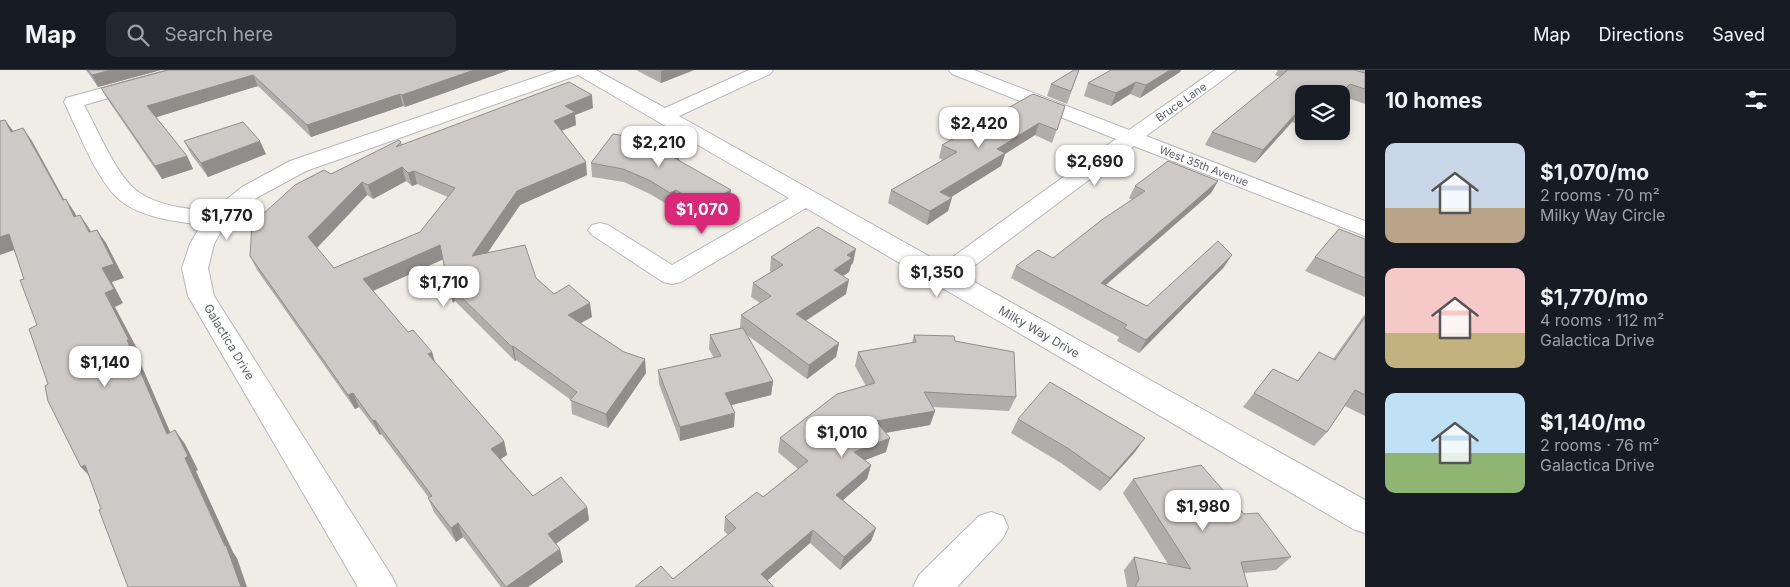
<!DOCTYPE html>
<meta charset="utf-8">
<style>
:root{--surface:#171b24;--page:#242831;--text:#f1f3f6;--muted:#9ea1a6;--line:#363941;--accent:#db2777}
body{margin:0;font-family:Inter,sans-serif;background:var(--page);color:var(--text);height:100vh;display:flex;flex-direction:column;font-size:19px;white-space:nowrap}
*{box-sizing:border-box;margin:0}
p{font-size:16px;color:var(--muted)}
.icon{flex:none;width:28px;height:28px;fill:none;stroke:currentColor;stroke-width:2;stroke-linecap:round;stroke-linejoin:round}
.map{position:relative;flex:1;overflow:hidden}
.drawer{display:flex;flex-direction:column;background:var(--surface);width:425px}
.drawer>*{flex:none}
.fabs{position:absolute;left:1295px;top:15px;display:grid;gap:10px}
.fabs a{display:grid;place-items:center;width:55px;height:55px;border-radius:10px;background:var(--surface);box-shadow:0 2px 8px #0003;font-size:25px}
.price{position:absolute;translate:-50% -42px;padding:0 11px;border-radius:10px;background:#fff;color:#222;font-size:16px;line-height:32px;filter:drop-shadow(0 1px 2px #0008)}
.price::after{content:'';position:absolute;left:50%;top:30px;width:15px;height:11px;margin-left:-8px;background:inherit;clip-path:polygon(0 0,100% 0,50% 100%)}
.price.selected{background:var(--accent);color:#fff}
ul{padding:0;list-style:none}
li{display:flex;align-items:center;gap:15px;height:125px;padding:0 20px}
li span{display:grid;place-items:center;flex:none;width:140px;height:100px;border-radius:10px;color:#555}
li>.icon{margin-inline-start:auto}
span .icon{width:60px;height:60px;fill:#fffc;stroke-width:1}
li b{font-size:21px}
h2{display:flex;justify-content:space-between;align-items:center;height:60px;padding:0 20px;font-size:21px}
header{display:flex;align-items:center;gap:30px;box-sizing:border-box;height:70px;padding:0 25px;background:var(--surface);border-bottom:1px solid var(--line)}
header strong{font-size:24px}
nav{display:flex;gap:28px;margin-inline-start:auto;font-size:18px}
.search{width:350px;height:45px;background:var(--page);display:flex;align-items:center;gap:12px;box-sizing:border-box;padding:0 18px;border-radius:10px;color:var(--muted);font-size:19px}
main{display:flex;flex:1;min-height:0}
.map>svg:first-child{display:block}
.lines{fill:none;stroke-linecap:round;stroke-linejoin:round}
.minor-casing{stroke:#b4b8bb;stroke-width:2}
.minor{fill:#fff;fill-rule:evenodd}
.wall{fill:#b0adaa;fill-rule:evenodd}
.shaded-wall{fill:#908d8b}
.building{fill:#cdc9c6;stroke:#908d8b;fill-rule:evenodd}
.labels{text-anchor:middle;stroke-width:4;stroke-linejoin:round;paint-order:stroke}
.far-street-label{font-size:11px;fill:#5e6366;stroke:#fff}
.street-label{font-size:12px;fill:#5e6366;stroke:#fff}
</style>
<header>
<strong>Map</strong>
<div class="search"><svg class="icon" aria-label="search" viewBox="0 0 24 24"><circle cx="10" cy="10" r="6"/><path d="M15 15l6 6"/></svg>Search here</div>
<nav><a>Map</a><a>Directions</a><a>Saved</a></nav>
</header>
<main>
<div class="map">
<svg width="1365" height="517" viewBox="0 0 1365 517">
<rect width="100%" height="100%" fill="#f0ece6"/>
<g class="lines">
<!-- minor casing -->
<g class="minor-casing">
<path id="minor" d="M168 0H197L194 4 84 35C97 58 118 110 140 123 161 137 187 138 211 142L242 117 290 91 557 0H596L665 38 749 0H773L770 4 679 46 943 194 1116 69 952 4 949 0H974L1129 60 1215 0H1236L1146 66 1365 151V166L1134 76 962 205 1365 430V463L1353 459 806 138 681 212 672 214 663 212 592 165 588 160 592 155 600 153 608 155 672 195 789 128 578 5 306 101 258 127 225 154 214 174 208 198 214 226 391 505 397 517H358L188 226 182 198 190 174 201 155C176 151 142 148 121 131 97 112 78 60 64 32L66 28Z
M991 442 1003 446 1008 457 1003 468 957 517H913L919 505 979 446Z"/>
</g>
<!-- minor -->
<use href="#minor" class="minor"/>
</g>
<!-- wall -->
<path class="wall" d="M86 0H161L98 17Z
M168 0H509L405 37 403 36 311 67 258 16 156 47 187 86 193 99 162 109 108 30 101 18Z
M636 0H694L661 13Z
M1079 0 1067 34 1047 26 1051 14Z
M1111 0H1181L1180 2 1140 28 1130 24 1111 36 1084 26 1088 13Z
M1278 0H1354L1364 2 1356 0H1365V34L1342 26 1341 27V24H1304V56L1292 52 1255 93 1205 75 1212 62 1280 7 1275 5Z
M1065 36 1052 73 1035 65 1005 84 1001 96 950 127 948 141 927 155 888 133 891 120 943 90 939 88 942 75Z
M593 38 575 45 576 55 562 61 587 105 520 135 487 183 536 208 554 224 592 247 580 253 646 303 608 358 572 344 571 330 516 290 515 291 455 231 453 233 449 219 443 189 373 221 408 262 432 282 435 292 504 371 507 385 501 389 533 426 587 437 589 450 556 474 563 492 528 517H501L463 467 456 472 434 442 428 428H429L381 364 380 365 359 337 355 339 257 200 250 186 331 104 401 72 402 75ZM406 111 412 116 417 114 448 127 420 162 334 198 317 178 367 125 373 129Z
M184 71 266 84 208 107 191 84Z
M679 81V90L730 134 700 149 676 133 670 136 650 124 624 112 592 107 591 93Z
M1218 111 1211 123 1106 215 1147 236 1224 197 1139 283 1117 271 1119 267 1011 208 1016 196 1053 188 1132 130 1129 128 1135 116Z
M1365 169V227L1305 201 1315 187Z
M771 187 853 193 851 195 849 202 843 206 846 224 806 251 839 273 836 287 807 309 747 265 773 311 771 325 731 335 734 357 680 371 659 314 658 300 714 288 709 279 710 265 740 258 741 245 760 233 751 227 753 213 771 202 770 201Z
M1365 244V346L1345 336 1327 362 1314 376 1243 337 1273 299 1297 311 1319 282 1333 289Z
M914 265 955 271 1016 327 1009 341 933 337 935 341 930 355 886 363V382L864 390 871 395 867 409 843 430 876 458 871 471 840 500 810 473 767 510 673 509 728 465 724 461 725 447 763 427 798 399 778 382 780 368 866 316 855 296 858 282 912 273Z
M1018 349 1135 382 1100 421 1061 393 1011 363Z
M1133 409 1244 444 1291 487 1276 500 1244 503 1248 517H1127L1124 500 1134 487 1168 494 1123 423Z"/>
<!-- shaded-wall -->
<path class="shaded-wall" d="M112 0H161L98 17 92 5Z
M474 0H509L405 37 402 25Z
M664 0H694L661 13V1Z
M1170 0H1181L1180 2 1140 28 1146 15Z
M253 5 258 16 154 48 147 36Z
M1136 12 1130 24 1111 36 1116 23Z
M1350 14 1342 26 1341 27V24H1340Z
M400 24 403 36 311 67 307 55Z
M592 25 593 38 575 45 576 55 555 63 554 51 565 36Z
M1300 39 1292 52 1255 93 1263 80Z
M5 50 14 62H11Z
M1039 53 1035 65 1005 84 1001 96 937 136 940 122 997 79Z
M23 58 32 71 72 144 63 130Z
M260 71 266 84 208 107 201 93Z
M679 81V94L671 86Z
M187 86 193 99 162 109 155 96Z
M586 92 587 105 520 135 476 200 472 186 517 121Z
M402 97 406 111 373 129 368 115Z
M414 101 417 114 412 116 408 103Z
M1218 111 1211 123 1094 225 1101 213Z
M362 112 367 125 314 181 308 167Z
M676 120V133L670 136V123Z
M731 120 730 134 700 149V136Z
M952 128 948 141 927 155 930 141Z
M66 129 75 143 83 160 74 147Z
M80 145 89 158 98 176 89 162Z
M97 160 106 173 124 208 112 212 123 233 115 237 140 284 137 285 177 378 167 364 105 223Z
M9 164 20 178 0 185V167Z
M440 175 444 189 368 223 363 209Z
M856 179 853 193 851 195 849 202 831 214 834 200 847 185Z
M1232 185 1224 197 1139 283 1146 270Z
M849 210 846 224 794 258 796 244Z
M451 217 455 231 453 233 449 219Z
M590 233 592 247 570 259 568 245Z
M839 273 836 287 807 309 809 295Z
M513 276 516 290 515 291 512 277Z
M432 282 436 296 428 284Z
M645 289 646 303 608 358 606 344Z
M773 311 771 325 724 337 725 323Z
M353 323 359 337 355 339 348 325Z
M935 341 930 355 872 365 876 351Z
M735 343 734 357 680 371V357Z
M375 350 381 364 380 365 373 351Z
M175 360 185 374 198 400 196 401 233 482 237 488 247 517H241L225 476 185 388Z
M890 368 886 382 850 396 854 382Z
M1145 368 1135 382 1100 421 1110 408Z
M504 371 507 385 495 392 491 379Z
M85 395 94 411 81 397Z
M871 395 867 409 833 439 836 425Z
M587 437 589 450 551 477 548 464Z
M458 453 463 467 456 472 451 458Z
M876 458 871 471 840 500 844 487Z
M813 460 810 473 760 517 761 504Z
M560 479 563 492 528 517H506Z"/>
<!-- building -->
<path class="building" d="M88 0H112L92 5Z
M168 0H474L402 25 400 24 307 55 253 5 147 36 187 86 155 96 101 18Z
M1074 0H1079L1071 21 1051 14Z
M1111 0H1170L1146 15 1136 12 1116 23 1088 13Z
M1288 0H1354L1365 3V19L1350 14 1340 24H1304V40L1300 39 1263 80 1212 62Z
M569 12 592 25 565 36 575 42 554 51 586 92 517 121 472 186 525 175 536 208 554 224 569 215 590 233 568 245 624 282 645 289 606 344 570 330 577 322 513 276 512 277 451 217 449 219 440 175 363 209 408 262 413 260 432 282 428 284 504 371 491 379 533 426 561 407 587 437 548 464 560 479 506 517 458 453 451 458 428 428 432 426 375 350 373 351 353 323 348 325 250 186 252 154 295 115 324 100 331 104 399 70 401 72 396 77ZM402 97 408 103 414 101 455 118 420 162 334 198 308 167 362 112 368 115Z
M1033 24 1065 36 1057 60 1039 53 997 79 1005 83 940 122 952 128 930 141 891 120 957 82 942 75Z
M5 50 11 62 23 58 63 130 66 129 74 147 80 145 89 162 97 160 114 194 102 198 114 219 105 223 129 270H127L167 364 175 360 188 386 185 388 225 476 226 475 241 517H128L99 440 101 439 85 395 81 397 48 331 45 316 48 314 29 259 37 255 20 210 24 209 9 164 0 167V51Z
M243 52 260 71 201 93 184 71Z
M613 64 650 70 679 81 671 86 731 120 700 136 676 120 670 123 649 110 623 99 591 93Z
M1168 91 1218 111 1101 213 1147 236 1218 171 1232 185 1146 270 1124 258 1127 255 1016 196 1038 180 1053 188 1103 149 1145 121 1135 116Z
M818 157 856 179 847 185 852 188 834 200 849 210 796 244 839 273 809 295 741 245 771 226 753 213 783 195 771 187Z
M1339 159 1365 169V208L1315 187Z
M1365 247V325L1355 320 1327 362 1254 323 1273 299 1298 311 1319 282 1335 290Z
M743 258 773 311 725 323 735 343 680 357 658 300 721 286 710 265Z
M914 265 954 266 955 271 1014 282 1016 327 924 322 935 341 876 351 890 368 854 382 871 395 836 425 876 458 844 487 813 460 761 504 774 517H635L661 496 673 509 736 458 725 447 757 422 763 427 808 391 780 368 837 324 875 313 858 282 916 272Z
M1050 312 1145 368 1110 408 1069 379 1018 349Z
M1201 395 1244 444 1258 443 1291 487 1241 492 1248 517H1135L1139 509 1134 487 1191 499 1133 409Z"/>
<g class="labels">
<!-- far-street labels -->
<g class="far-street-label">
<text transform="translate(1181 32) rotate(-35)" y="4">Bruce Lane</text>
<text transform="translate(1204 96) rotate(21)" y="4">West 35th Avenue</text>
</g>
<!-- street labels -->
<g class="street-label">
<text transform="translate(1039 262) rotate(30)" y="4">Milky Way Drive</text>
<text transform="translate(229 272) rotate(59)" y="4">Galactica Drive</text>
</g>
</g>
</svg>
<div class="fabs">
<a><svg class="icon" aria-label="layers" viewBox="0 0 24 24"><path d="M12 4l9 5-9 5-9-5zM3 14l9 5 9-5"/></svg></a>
</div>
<b class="price" style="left:979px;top:79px">$2,420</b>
<b class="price" style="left:659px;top:98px">$2,210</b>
<b class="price" style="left:1095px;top:117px">$2,690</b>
<b class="price selected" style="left:702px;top:165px">$1,070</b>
<b class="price" style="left:227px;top:171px">$1,770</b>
<b class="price" style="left:937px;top:228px">$1,350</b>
<b class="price" style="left:444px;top:238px">$1,710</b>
<b class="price" style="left:105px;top:318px">$1,140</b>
<b class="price" style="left:842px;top:388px">$1,010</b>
<b class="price" style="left:1203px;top:462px">$1,980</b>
</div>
<section class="drawer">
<h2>10 homes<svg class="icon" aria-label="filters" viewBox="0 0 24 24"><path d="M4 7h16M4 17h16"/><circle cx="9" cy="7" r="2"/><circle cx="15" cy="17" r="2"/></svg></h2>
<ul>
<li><span style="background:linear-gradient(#c9d6e8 65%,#b9a48a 0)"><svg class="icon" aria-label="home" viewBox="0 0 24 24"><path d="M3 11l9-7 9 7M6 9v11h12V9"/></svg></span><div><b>$1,070/mo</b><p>2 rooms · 70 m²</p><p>Milky Way Circle</p></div></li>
<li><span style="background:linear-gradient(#f6c9c9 65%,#c2b280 0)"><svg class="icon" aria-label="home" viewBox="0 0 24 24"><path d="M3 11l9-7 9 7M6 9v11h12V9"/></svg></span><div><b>$1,770/mo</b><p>4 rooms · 112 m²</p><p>Galactica Drive</p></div></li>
<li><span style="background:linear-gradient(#bfe0f5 60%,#8fb573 0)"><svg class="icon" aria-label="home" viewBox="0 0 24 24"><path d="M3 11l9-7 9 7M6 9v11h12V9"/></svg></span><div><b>$1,140/mo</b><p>2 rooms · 76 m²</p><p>Galactica Drive</p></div></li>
</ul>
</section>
</main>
